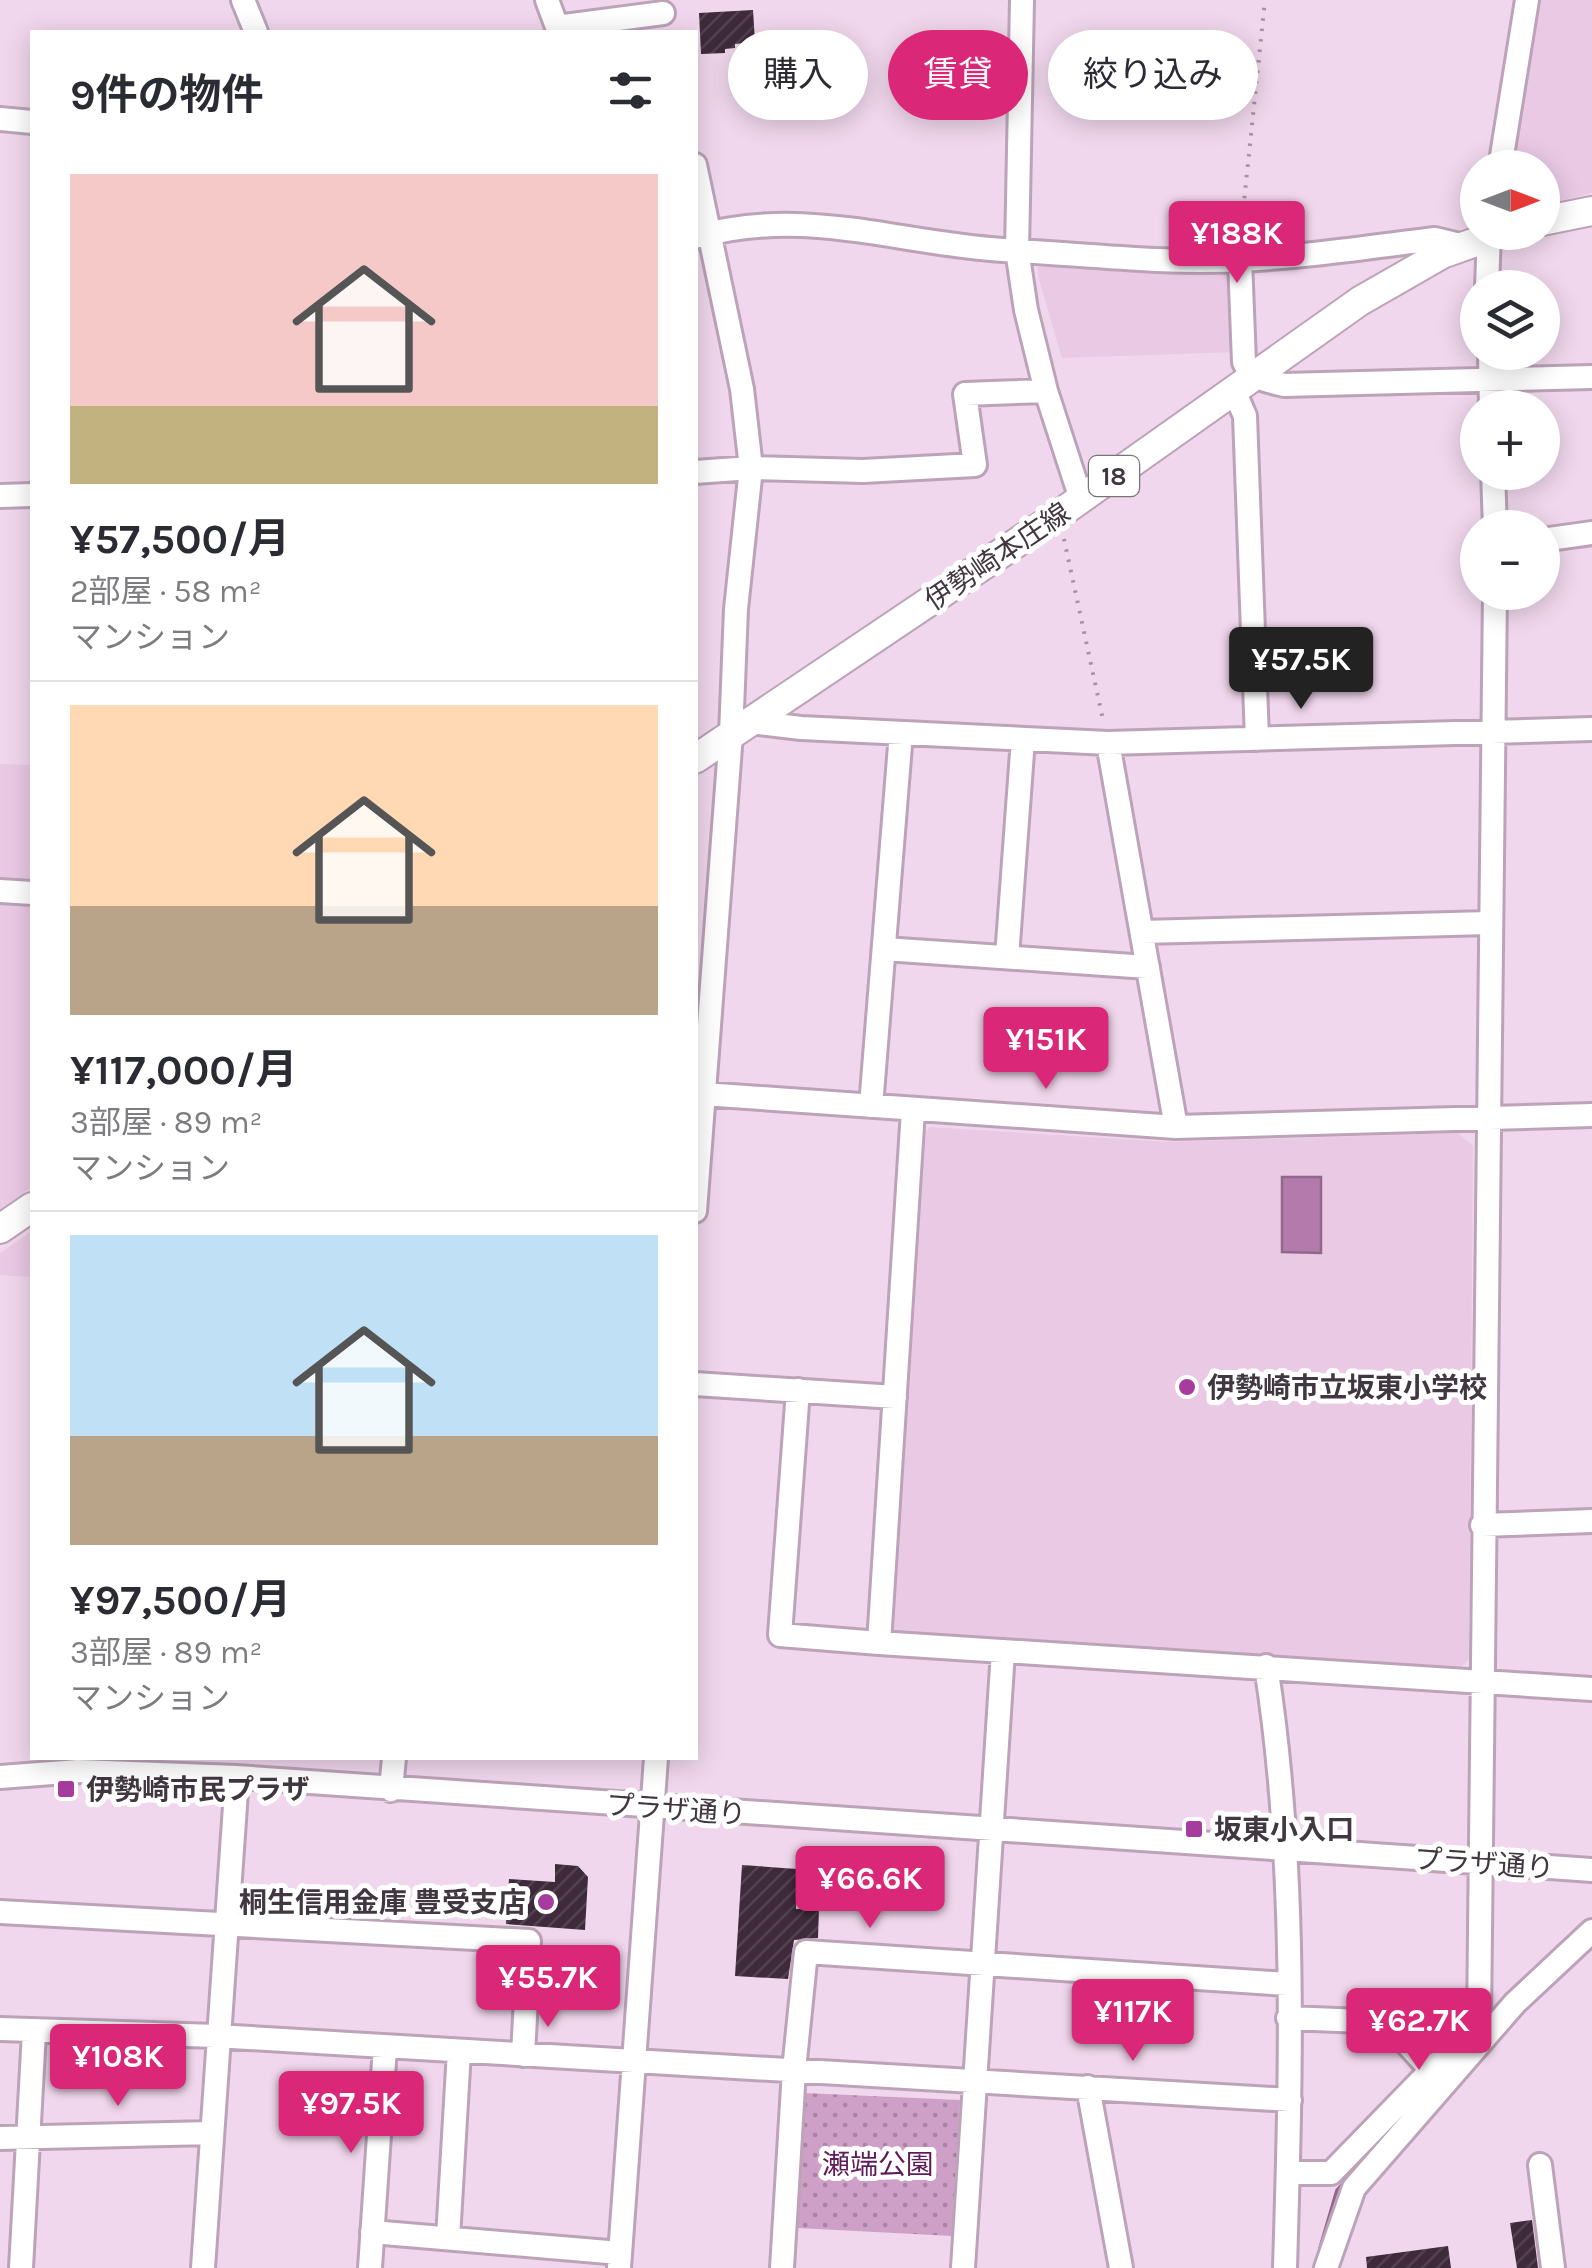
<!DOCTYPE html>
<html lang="ja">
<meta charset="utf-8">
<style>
:root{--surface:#fff;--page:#f2f2f3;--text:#2b2b33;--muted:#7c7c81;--line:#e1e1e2;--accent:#db2777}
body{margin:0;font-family:Karla,"Noto Sans JP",sans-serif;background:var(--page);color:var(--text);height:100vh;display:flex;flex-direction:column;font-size:38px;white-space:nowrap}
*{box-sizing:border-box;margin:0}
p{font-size:32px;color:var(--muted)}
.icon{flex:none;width:55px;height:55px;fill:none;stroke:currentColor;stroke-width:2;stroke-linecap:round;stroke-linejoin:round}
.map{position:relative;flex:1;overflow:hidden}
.panel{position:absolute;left:30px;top:30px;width:668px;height:1730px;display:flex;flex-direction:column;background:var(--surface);border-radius:0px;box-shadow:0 5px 25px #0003}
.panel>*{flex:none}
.top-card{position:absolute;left:728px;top:30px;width:712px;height:90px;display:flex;gap:20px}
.needle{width:65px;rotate:90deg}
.fabs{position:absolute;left:1460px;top:150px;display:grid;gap:20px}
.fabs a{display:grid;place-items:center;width:100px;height:100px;border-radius:50%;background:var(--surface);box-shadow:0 5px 25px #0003;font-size:50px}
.price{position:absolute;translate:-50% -85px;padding:0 22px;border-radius:10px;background:var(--accent);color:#fff;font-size:32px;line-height:65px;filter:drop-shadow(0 2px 5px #0008)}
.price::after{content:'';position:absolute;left:50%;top:60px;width:30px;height:22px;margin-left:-15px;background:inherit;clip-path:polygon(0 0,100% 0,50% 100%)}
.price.selected{background:#222;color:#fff}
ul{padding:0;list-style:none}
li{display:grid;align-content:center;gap:20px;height:530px;padding:0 40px}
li+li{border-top:2px solid var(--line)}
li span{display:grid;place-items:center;height:310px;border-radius:0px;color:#555}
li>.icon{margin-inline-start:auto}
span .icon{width:180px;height:180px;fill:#fffc;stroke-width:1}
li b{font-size:42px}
h2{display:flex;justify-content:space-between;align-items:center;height:120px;padding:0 40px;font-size:42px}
.pill{padding:0 35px;border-radius:45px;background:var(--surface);box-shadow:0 5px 25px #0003;font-size:35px;line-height:90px}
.pill.selected{background:var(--accent);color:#fff}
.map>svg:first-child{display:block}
.built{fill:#eac9e4}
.green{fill:url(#green-dots)}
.water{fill:#b37bac;stroke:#91678c;stroke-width:2.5}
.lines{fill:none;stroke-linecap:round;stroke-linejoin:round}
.stream{stroke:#91678c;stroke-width:6}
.building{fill:url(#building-hatch)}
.minor-casing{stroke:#bca3b8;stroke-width:28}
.major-casing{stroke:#bca3b8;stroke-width:32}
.path{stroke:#a592a3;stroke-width:4;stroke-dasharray:2.5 8;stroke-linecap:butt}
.minor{stroke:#fff;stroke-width:22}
.major{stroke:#fff;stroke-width:28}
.poi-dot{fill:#a63c9d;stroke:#fff;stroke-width:4}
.labels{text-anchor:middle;stroke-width:10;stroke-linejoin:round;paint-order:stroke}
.shield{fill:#fff;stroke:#7a7379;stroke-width:2.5}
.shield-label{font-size:25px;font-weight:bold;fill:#413740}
.street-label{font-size:28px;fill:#413740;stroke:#fff}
.poi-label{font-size:28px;font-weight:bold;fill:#413740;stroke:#fff;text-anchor:start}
.park-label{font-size:28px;fill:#5f1a59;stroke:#fff}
</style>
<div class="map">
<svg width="1592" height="2268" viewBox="0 0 1592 2268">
<defs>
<pattern id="green-dots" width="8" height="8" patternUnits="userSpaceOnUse" patternTransform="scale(2.5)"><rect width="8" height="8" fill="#cea0c7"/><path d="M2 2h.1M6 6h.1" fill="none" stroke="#a983a3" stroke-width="1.8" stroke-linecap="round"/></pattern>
<pattern id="building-hatch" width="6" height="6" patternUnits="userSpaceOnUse" patternTransform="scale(2.5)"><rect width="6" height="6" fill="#3e2a3b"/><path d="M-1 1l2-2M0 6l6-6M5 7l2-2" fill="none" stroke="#524150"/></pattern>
</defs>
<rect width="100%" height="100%" fill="#f1d7ed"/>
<!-- built -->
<path class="built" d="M1538 0H1592V193L1543 205 1542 168H1512Z
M1037 261 1226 268 1232 272 1237 352 1062 358 1039 280Z
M0 764 32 765V888L0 886Z
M0 896 32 898V1187L0 1209Z
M930 1127 1170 1142 1458 1133 1473 1146 1469 1659 1459 1669 894 1638 886 1628 922 1134Z
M32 1231V1277L0 1275V1253Z"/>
<!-- green -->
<path class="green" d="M804 2093 960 2100 953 2236 797 2228Z"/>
<!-- water -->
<path class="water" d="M1282 1177H1321V1253L1282 1252Z"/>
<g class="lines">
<!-- stream -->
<path class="stream" d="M1380 2142 1397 2120
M1321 2249 1338 2191 1346 2182"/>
</g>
<!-- building -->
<path class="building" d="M753 10 755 42 735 44V48L725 49V53L701 54 699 13Z
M555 1864 578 1866 588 1877 585 1930 506 1924 509 1879 555 1882Z
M742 1865 797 1869 796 1909H819L818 1938 794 1940 788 1979 735 1976Z
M1532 2220 1538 2268H1517L1510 2223Z
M1448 2246 1451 2268H1367L1366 2257Z"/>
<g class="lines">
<!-- minor casing -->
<g class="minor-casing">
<path id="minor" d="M243 0 256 32
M547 0 557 27 663 13
M1022 0 1017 250 1026 310 1046 391 1081 499
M0 119 32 122
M695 165 742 389 751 468 736 609 731 734 695 1211
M1500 168 1527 0
M695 237C806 206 894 243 1003 250 1081 254 1161 264 1238 260 1304 257 1370 247 1435 239L1464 246
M1240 260 1244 362C1250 378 1268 381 1284 385L1592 377
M1487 288 1489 232
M1490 352 1491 408
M1235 393 1245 416 1257 739
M695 472 751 468 863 471 975 465 965 394 1046 391
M1493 472 1495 528
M0 496 32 495
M1542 540 1592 533
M750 722 801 728 1108 743 1592 729
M1108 743 1176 1127
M0 891 32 893
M1142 932 1489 923
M884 949 1148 967
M1007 957 1023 739
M703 1094 1176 1127 1592 1115
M871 1106 901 733
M913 1110 879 1643 1592 1689
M695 1384 895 1397
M798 1390 780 1635 879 1643
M1482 1525 1592 1521
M1266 1666C1297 1864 1291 2068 1285 2268
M0 1777 78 1771 237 1777 1592 1870
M391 1790 394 1758
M0 1912 529 1941 523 2055
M1288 2018 1387 2022 1431 2070
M0 2029 216 2036 1290 2100
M1088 2087 1121 2268
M0 2138 211 2133
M1540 2165 1553 2268
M1288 2173H1331L1479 2021 1495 592
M372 2232 620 2253
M448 2238 459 2051
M21 2268 34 2032
M203 2268 237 1777
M370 2268 385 2047
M619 2268 656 1758
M782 2268 794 2070 806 1952 1287 1984
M963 2268 1003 1651
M1326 2268 1354 2188 1515 2003 1592 1931"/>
</g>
<!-- major casing -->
<g class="major-casing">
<path id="major" d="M1542 221 1592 211
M695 759 1058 515 1360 301 1442 254 1504 232
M0 1229 32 1207"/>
</g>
<!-- path -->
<path class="path" d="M1240 240 1265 0
M1064 539 1103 720"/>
<!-- minor -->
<use href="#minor" class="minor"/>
<!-- major -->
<use href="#major" class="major"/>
</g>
<!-- markers -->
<g class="poi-dot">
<circle cx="1187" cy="1387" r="10"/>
<rect x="56" y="1779" width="20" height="20" rx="5"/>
<rect x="1184" y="1819" width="20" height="20" rx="5"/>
<circle cx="546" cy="1902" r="10"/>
</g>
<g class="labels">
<!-- shield labels -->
<rect class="shield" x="1089" y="456" width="50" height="40" rx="8"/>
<g class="shield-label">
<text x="1114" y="485">18</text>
</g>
<!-- street labels -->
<g class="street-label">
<text transform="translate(997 556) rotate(-34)" y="10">伊勢崎本庄線</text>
<text transform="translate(676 1809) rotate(4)" y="10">プラザ通り</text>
<text transform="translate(1484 1863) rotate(4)" y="10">プラザ通り</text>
</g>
<!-- poi labels -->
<g class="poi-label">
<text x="1207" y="1397">伊勢崎市立坂東小学校</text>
<text x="86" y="1799">伊勢崎市民プラザ</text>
<text x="1214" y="1839">坂東小入口</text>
<text x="526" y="1912" text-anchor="end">桐生信用金庫 豊受支店</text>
</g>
<!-- park labels -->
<g class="park-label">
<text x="878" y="2174">瀬端公園</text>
</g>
</g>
</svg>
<div class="fabs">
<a><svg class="needle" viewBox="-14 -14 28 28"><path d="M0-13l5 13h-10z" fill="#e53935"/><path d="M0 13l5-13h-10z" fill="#7c7c81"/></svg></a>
<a><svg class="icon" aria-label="layers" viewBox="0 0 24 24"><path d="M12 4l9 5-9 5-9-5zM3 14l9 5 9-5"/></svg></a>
<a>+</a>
<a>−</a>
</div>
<b class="price" style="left:1237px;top:286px">¥188K</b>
<b class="price selected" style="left:1301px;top:712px">¥57.5K</b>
<b class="price" style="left:1046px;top:1092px">¥151K</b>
<b class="price" style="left:870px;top:1931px">¥66.6K</b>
<b class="price" style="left:548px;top:2030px">¥55.7K</b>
<b class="price" style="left:1133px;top:2064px">¥117K</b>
<b class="price" style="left:1419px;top:2073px">¥62.7K</b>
<b class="price" style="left:118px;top:2109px">¥108K</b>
<b class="price" style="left:351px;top:2156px">¥97.5K</b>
<div class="top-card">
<a class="pill">購入</a>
<a class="pill selected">賃貸</a>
<a class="pill">絞り込み</a>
</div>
<section class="panel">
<h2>9件の物件<svg class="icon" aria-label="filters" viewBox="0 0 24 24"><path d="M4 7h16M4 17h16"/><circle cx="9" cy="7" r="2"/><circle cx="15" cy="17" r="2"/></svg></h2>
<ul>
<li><span style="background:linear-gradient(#f6c9c9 75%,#c2b280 0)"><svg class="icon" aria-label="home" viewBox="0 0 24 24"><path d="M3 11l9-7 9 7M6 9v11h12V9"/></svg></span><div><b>¥57,500/月</b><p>2部屋 · 58 m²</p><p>マンション</p></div></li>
<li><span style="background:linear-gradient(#ffd9b3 65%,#b9a48a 0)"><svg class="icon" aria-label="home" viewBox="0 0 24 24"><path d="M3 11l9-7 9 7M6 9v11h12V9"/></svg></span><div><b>¥117,000/月</b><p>3部屋 · 89 m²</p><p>マンション</p></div></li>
<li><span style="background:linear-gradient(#bfe0f5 65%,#b9a48a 0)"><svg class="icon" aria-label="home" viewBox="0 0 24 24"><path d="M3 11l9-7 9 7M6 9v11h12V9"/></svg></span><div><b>¥97,500/月</b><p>3部屋 · 89 m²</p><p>マンション</p></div></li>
</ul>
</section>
</div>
